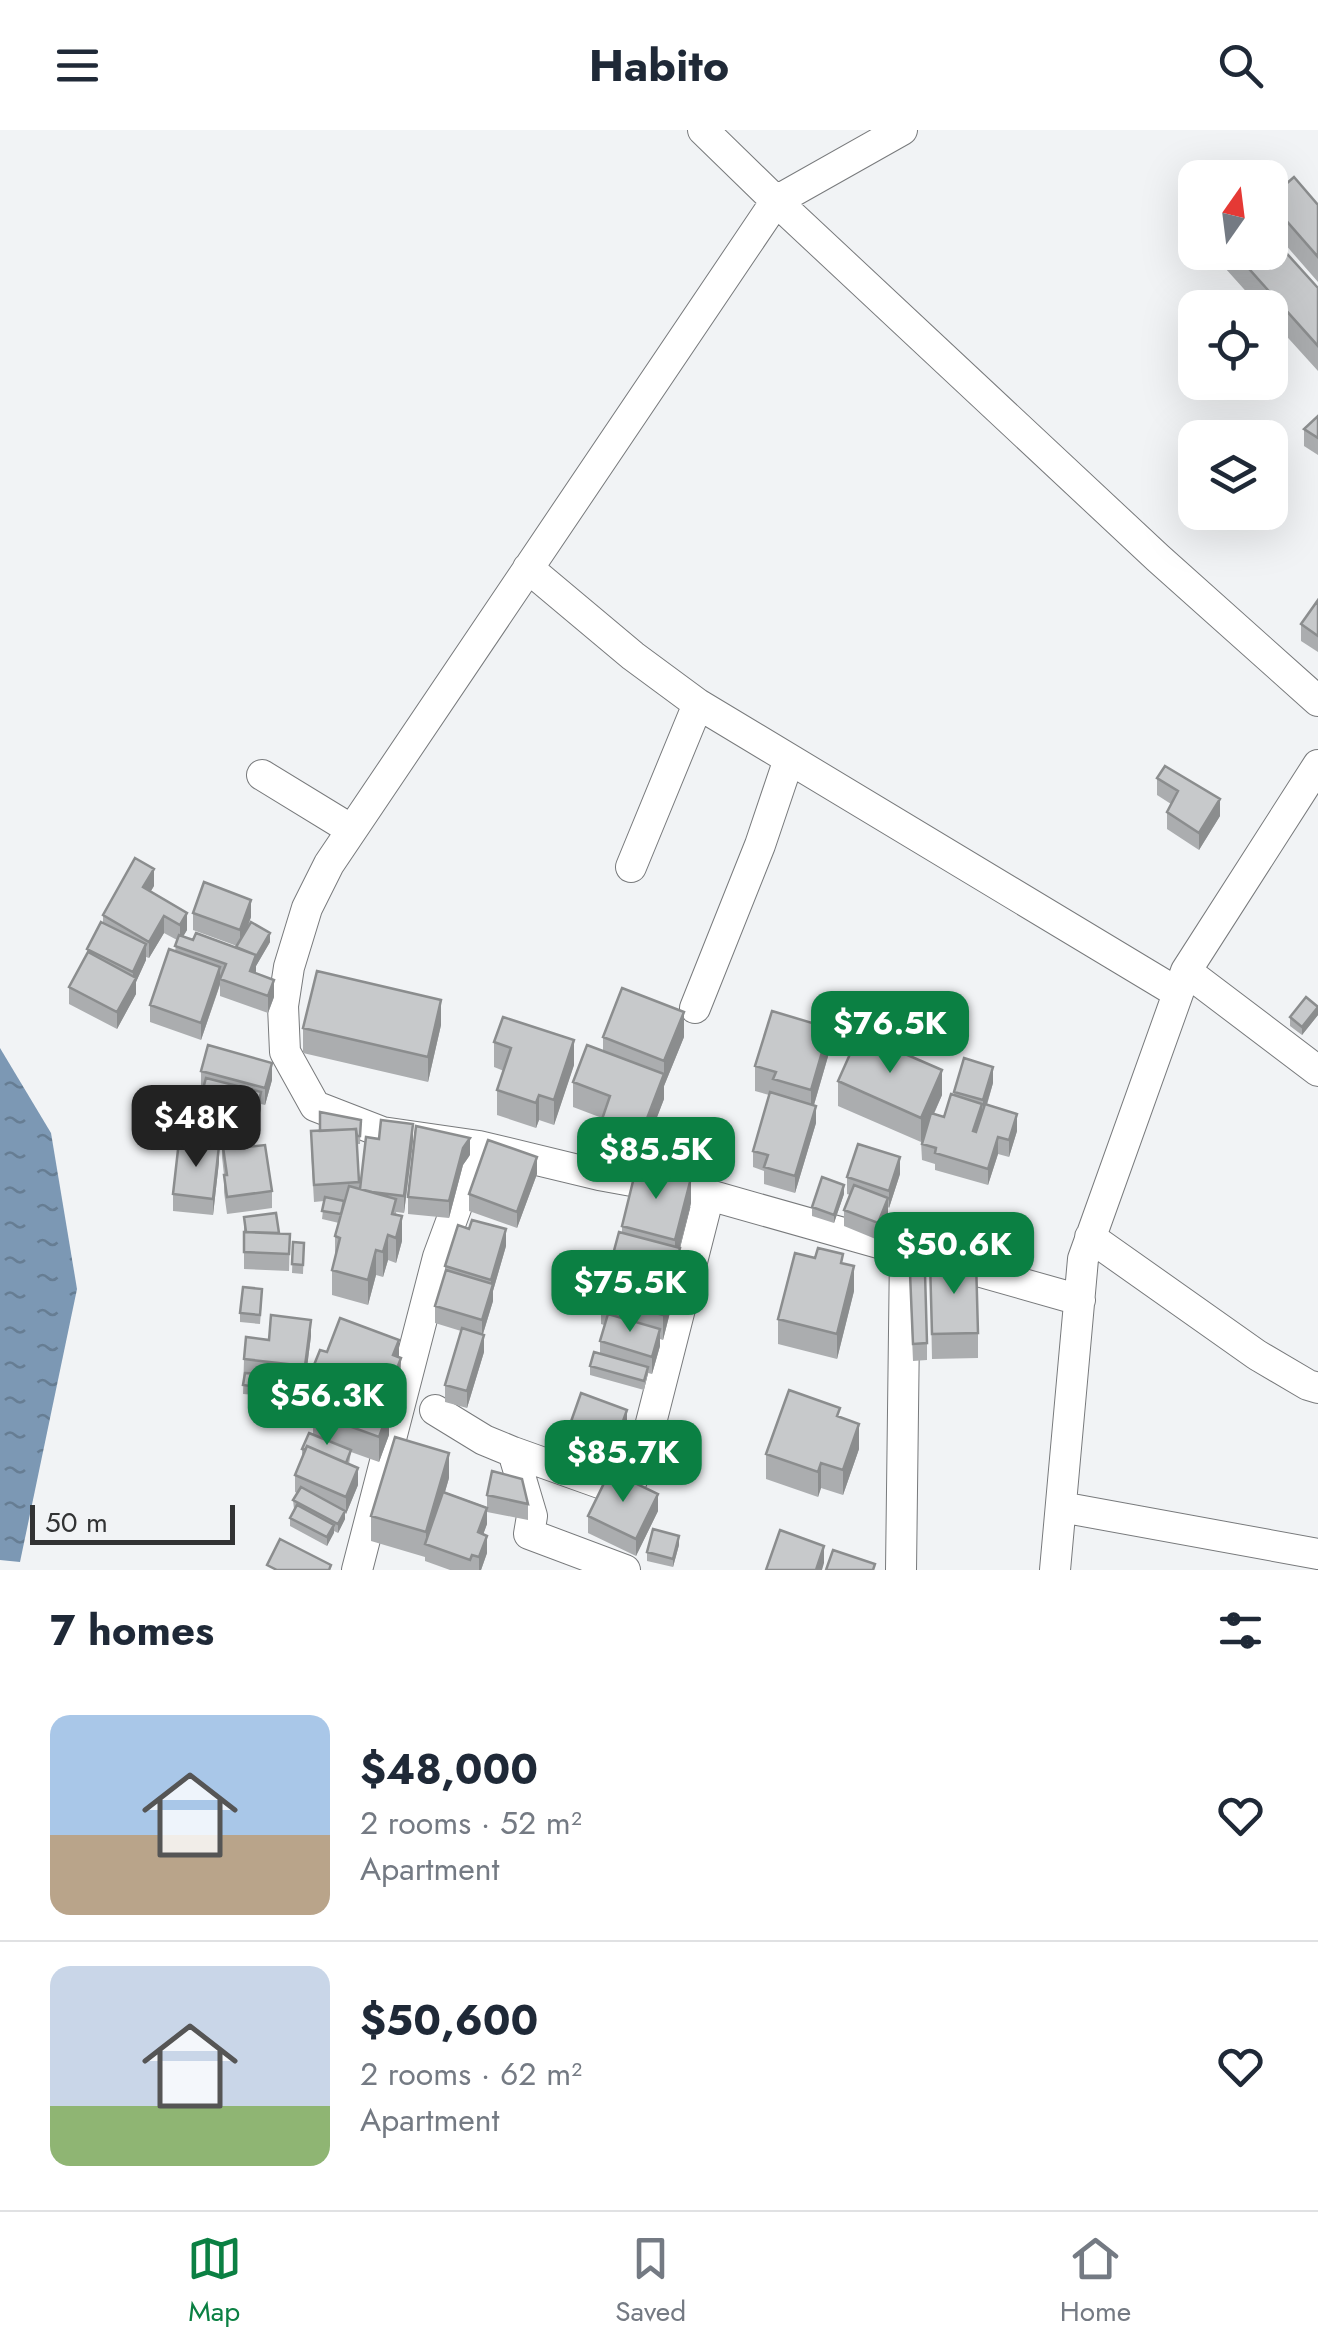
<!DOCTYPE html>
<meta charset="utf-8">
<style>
:root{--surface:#fff;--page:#f2f2f3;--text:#1f2937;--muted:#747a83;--line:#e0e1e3;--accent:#0b8043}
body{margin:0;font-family:Jost,sans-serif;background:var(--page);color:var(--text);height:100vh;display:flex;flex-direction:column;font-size:38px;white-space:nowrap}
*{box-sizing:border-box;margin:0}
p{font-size:32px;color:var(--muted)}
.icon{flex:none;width:55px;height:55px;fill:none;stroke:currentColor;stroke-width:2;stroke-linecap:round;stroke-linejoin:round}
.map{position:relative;height:1440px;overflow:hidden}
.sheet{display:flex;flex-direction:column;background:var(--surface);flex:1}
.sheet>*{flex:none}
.needle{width:65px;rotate:14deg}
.controls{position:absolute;left:1178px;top:30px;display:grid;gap:20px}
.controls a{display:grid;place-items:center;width:110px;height:110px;border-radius:20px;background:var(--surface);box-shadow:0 10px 40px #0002;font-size:50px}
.scale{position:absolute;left:30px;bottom:25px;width:205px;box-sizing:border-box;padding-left:10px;border:5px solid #323334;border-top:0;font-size:28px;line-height:35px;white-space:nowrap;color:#323334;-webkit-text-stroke:8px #f1f3f5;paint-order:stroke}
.price{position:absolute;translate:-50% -85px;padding:0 22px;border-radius:20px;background:var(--accent);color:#fff;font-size:32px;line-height:65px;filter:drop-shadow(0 2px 5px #0008)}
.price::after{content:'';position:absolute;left:50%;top:60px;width:30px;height:22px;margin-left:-15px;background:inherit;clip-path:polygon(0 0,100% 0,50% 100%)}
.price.on{background:#222;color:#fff}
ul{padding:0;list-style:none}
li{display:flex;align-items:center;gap:30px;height:250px;padding:0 50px}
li+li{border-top:2px solid var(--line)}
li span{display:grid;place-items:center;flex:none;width:280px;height:200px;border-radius:20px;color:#555}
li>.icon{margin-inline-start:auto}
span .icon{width:120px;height:120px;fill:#fffc;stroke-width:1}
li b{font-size:42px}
h2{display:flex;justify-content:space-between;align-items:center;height:120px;padding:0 50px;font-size:42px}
header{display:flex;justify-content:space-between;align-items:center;height:130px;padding:0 50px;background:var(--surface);font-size:45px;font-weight:700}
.menu{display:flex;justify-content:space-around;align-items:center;height:140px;border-top:2px solid var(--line);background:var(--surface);font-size:28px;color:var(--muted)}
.menu a{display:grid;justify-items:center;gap:5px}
.menu .on{color:var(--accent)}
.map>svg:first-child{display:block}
.water{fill:url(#water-ripples)}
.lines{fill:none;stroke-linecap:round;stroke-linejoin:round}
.minor-casing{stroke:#787a7c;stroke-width:32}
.minor{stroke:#fff;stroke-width:30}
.wall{fill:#abadaf}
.shaded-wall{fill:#8b8d8e}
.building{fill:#c7c9cb;stroke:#8b8d8e;stroke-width:2.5}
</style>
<header><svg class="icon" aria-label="menu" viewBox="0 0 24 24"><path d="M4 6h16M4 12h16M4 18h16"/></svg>Habito<svg class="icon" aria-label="search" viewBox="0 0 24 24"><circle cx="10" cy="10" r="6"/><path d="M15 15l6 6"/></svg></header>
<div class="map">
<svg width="1318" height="1440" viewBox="0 0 1318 1440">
<defs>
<pattern id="water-ripples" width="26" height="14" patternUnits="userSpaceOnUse" patternTransform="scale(2.5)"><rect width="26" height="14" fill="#7c98b4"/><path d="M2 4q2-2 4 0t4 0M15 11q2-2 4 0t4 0" fill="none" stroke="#667d93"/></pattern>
</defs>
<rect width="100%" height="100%" fill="#f1f3f5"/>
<!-- water -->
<path class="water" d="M0 918 51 1003 77 1159 20 1432 0 1430Z"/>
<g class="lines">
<!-- minor casing -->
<g class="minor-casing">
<path id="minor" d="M703 0 776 71 1158 428 1318 571
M902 0 776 71 329 734 307 778 289 837 283 876 285 922 315 976 382 1002 479 1016 599 1045 709 1065 1080 1170
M528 438 633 526 698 574 1178 863
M1318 635 1186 841 1318 941
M262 645 352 700
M631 737 698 574
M695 878 760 715 789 629
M1090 1107 1257 1225 1308 1255 1318 1258
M435 1280 484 1310 513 1322 532 1386 529 1404 625 1440
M513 1322 611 1357 632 1350 642 1328 709 1065
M1061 1377 1318 1424
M357 1440 438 1127 479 1016
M901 1440 905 1122
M1055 1440 1083 1129 1186 841"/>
</g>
<!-- minor -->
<use href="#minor" class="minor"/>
</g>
<!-- wall -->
<path class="wall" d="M1270 68 1318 75V152L1270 97Z
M1216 122H1270L1318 158V241L1270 188V178H1261L1216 128Z
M1318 286V325L1304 316V299Z
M1195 351V378L1191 376V359Z
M1203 382H1226L1220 392Z
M1318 470V522L1301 511V494Z
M1157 648 1220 686 1199 720 1167 699V682L1171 674 1157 665Z
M154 756 150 762 187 800 183 806 193 810 236 817 237 816 193 800V783L251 787 247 799 270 812 256 836V843L274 867 268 883 220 866V855L201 910 150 892V875L175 821 177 810 164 803 149 828 146 827V830L136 852V864L117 899 69 874V857L87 823V819L103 793V785Z
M1318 885 1302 905 1290 896V887Z
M441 895 428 952 303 923V898Z
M603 907H684L664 956V969L638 1035 691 1073 680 1118V1143L663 1210 660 1209V1216L652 1244 648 1243 644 1260 590 1245V1236L600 1224V1211L604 1195 601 1194V1169L622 1103V1096L637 1037 599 1023V998L602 988 573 977V952L603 921Z
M494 912 574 935 554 995 539 990 536 998 497 985V960L504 941 494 937Z
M829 923 814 975 816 993 795 1063 764 1054V1041L753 1037V1021L769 965 755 961V936Z
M201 941 272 950 265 975 261 974 255 1004 199 990V973L203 958H201Z
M838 951 942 965 934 984 944 987 954 966V962L993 953 987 975 1017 1001 1009 1027 998 1024 988 1055 935 1040V1034L922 1030 921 1012 838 976Z
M361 990 360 1014H357L360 1059 413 1011 404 1083 396 1082 402 1111 396 1133 388 1130 383 1147 376 1145 368 1175 332 1165V1140L335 1129V1106L339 1093 322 1089 324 1071 314 1072 311 1018V1001H320Z
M222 1010 247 1017 272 1061V1078L227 1084 224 1062V1045L222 1027Z
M470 1025 463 1035 449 1088 408 1084V1067Z
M219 1032 213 1085 173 1081V1064Z
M537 1044 517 1098 469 1081V1064Z
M900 1044 889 1078 888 1077V1085L878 1110 844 1096V1080L850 1065 847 1064V1047Z
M844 1064 834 1093 812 1086V1077Z
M244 1087 279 1103 290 1104 289 1141 244 1139Z
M293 1112 304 1113 303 1144 292 1143Z
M506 1116 493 1161V1171L483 1204 484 1222 467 1278 445 1272V1255L461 1201 435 1193V1176L445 1143V1136Z
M930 1131 978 1203V1228L932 1229Z
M843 1133 854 1161 837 1229 778 1214V1189Z
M910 1160 927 1213V1230L913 1231Z
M262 1168 260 1194 240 1192V1183Z
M311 1206 305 1253 258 1248 257 1265 243 1264 244 1229 269 1210Z
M327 1222 399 1227 401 1253 400 1268 389 1296V1305L379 1332 351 1322 349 1334 358 1355 346 1384 345 1383V1389L338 1403 334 1401 327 1416 290 1396V1388L294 1379 293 1370 297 1363 295 1362V1345L302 1327V1319L313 1304 314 1235Z
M840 1287 859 1319 843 1365 821 1358 818 1367 766 1349V1324Z
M627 1297 613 1336 567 1320V1303Z
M449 1348 445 1362 487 1377V1365L528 1374V1390L487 1382V1394L483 1404 487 1423 481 1440H450L425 1431V1427L371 1411V1386Z
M658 1381 636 1426 588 1403V1386Z
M679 1415 673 1437 647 1431V1422Z"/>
<!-- shaded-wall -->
<path class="shaded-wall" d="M1220 669V686L1199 720V703Z
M154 739V756L143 774V757Z
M251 770V787L240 817V800Z
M187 783V800L180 812V795Z
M164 786V803L149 828V812Z
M270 803V812L256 836V841L250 858V841L256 825Z
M146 814V830L136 852V864L117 899V882L133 853V842Z
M220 837V854L201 910V893Z
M274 850V867L268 883V866Z
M441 870V895L428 952V927Z
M1318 877V885L1302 905V897Z
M684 882V907L664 956V931Z
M829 898V923L811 985V960Z
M574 910V935L554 995V970Z
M272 933V950L265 975V958Z
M993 937V953L983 987V970Z
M942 940V965L921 1012V988Z
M664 944V969L638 1037V1012Z
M261 962V979L255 1004V987Z
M539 965V990L536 998V973Z
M982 974V990L973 1018V1001Z
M816 976V993L795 1063V1046Z
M1017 984V1001L1009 1027V1010Z
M413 994V1011L404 1083V1066Z
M998 1007V1024L988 1055V1039Z
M470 1008V1025L463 1035 449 1088V1071L463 1018Z
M219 1016V1032L213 1085V1069Z
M537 1027V1044L517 1098V1082Z
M900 1027V1044L889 1078V1061Z
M691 1048V1073L675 1135V1110Z
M844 1055V1064L834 1093V1085Z
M888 1068V1085L878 1110V1093Z
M402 1086V1111L396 1133V1108Z
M506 1099V1116L493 1161V1171L482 1207V1190L491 1160V1150Z
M388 1105V1130L383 1147V1122Z
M680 1118V1143L663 1210V1185Z
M376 1120V1145L368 1175V1150Z
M854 1136V1161L837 1229V1204Z
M311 1190V1206L305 1253V1236Z
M660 1199V1216L652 1244V1227Z
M484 1205V1222L467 1278V1261Z
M399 1210V1233L401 1228 400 1268 389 1296V1305L379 1332V1307L386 1279 393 1225Z
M627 1280V1297L613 1336V1319Z
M859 1294V1319L843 1365V1340Z
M449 1323V1348L429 1416 426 1414V1402Z
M821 1333V1358L818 1367V1342Z
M358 1338V1355L346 1384V1367Z
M658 1364V1381L636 1426V1409Z
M487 1378V1394L478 1419V1402Z
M345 1381V1389L338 1403V1394Z
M334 1395V1403L327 1416V1407Z
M487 1406V1423L481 1440H479V1427Z
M679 1406V1415L673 1437V1429Z
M824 1416V1433L822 1440H816Z"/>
<!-- building -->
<path class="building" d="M1294 47 1318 75V127L1270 72V68Z
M1270 105 1318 158V216L1234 122H1270Z
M1318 286V308L1304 299Z
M1318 470V506L1301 494Z
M1165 636 1220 669 1199 703 1167 682 1178 661 1157 648Z
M135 728 154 739 143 757 187 783 180 795 164 786 149 812 103 785Z
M204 752 251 770 240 800 193 783Z
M101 792 146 814 133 842 87 819Z
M251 792 270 803 256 827V825L236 817Z
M196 803 256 825 250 841 274 850 268 866 220 849 226 834 175 816 179 805 193 810Z
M169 819 220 837 201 893 150 875Z
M88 822 136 848 117 882 69 857Z
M317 841 441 870 428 927 303 898Z
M622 858 684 882 664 931 603 907Z
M1306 867 1318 877 1302 897 1290 887Z
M772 881 829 898 811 960 773 949 776 942 755 936Z
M503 887 574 910 554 970 539 965 536 973 497 960 511 918 494 912Z
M859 904 942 940 921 988 838 951Z
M208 915 272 933 265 958 201 941Z
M587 915 664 944 638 1012 599 998 610 966 573 952Z
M964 928 993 937 983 970 954 962Z
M206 948 261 962 255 987 199 973Z
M770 962 816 976 795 1046 764 1037 768 1025 753 1021Z
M951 964 982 974 973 1001 976 1002 985 974 1017 984 1009 1010 998 1007 988 1039 935 1023 936 1018 922 1014 931 983 944 987Z
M320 982 361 990 360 1006H357L356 999 320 1001Z
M381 990 413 994 404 1066 372 1062 360 1059 366 1007 379 1009Z
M416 996 470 1008 463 1018 449 1071 408 1067Z
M356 999 359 1052 314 1055 311 1001Z
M245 1007 247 1017 265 1015 272 1061 227 1067 224 1045H227L222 1010Z
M488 1010 537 1027 517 1082 469 1064Z
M179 1011 219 1016 213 1069 173 1064Z
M858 1014 900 1027 889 1061 847 1047Z
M637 1035 691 1048 675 1110 622 1096Z
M822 1047 844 1055 834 1085 812 1077Z
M854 1055 888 1068 878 1093 844 1080Z
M349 1056 396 1069 392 1084 402 1086 396 1108 388 1105 383 1122 376 1120 368 1150 332 1140 340 1108 335 1106Z
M325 1067 344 1071 341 1084 322 1081Z
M276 1083 279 1103 246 1102 244 1087Z
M472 1090 506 1099 491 1150 445 1136 458 1095 469 1099Z
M244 1102 290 1104 289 1124 244 1122Z
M619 1102 680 1118 663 1185 601 1169Z
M293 1112 304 1113 303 1135 292 1134Z
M818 1118 843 1124 841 1133 854 1136 837 1204 778 1189 795 1123 815 1128Z
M976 1130 978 1203 932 1204 930 1131Z
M446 1140 493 1154 482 1190 435 1176Z
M910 1143H925L927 1213 913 1214Z
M243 1157 262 1159 260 1185 240 1183Z
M608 1184 660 1199 652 1227 600 1211Z
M271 1185 311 1190 305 1236 244 1229 246 1207 269 1210Z
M340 1188 399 1210 393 1225 401 1228 396 1241 400 1243 386 1279 389 1280 379 1307 313 1283 323 1256 314 1253 321 1237 314 1235 320 1220 327 1222Z
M462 1198 484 1205 467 1261 445 1255Z
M594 1222 648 1237 644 1251 590 1236Z
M245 1243 258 1244 257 1257 243 1255Z
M789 1260 840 1278 837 1286 859 1294 843 1340 821 1333 818 1342 766 1324Z
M581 1263 627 1280 613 1319 567 1303Z
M309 1303 351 1320 346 1333 307 1316 305 1320 302 1319Z
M395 1307 449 1323 426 1402 371 1386Z
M307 1316 358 1338 346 1367 295 1345Z
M492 1341 522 1349 528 1374 487 1365Z
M610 1341 658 1364 636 1409 588 1386Z
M301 1357 345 1381 338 1394 293 1370Z
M443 1362 487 1378 478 1402 487 1406 479 1427 472 1425 470 1430 425 1414Z
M297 1375 334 1395 327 1407 290 1388Z
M653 1399 679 1406 673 1429 647 1422Z
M780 1400 824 1416 816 1440H766Z
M280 1409 331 1435 329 1440H277L267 1435Z
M833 1420 875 1434 873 1440H826Z"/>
</svg>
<div class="controls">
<a><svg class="needle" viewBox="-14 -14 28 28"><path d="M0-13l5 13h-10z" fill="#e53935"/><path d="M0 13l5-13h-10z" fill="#747a83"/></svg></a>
<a><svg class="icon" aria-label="locate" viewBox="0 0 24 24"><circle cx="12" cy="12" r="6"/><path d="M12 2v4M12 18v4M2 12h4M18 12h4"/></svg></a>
<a><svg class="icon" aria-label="layers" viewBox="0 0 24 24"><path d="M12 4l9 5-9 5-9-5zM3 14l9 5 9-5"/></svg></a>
</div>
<div class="scale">50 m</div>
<b class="price" style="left:890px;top:946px">$76.5K</b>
<b class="price on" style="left:196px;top:1040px">$48K</b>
<b class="price" style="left:656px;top:1072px">$85.5K</b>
<b class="price" style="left:954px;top:1167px">$50.6K</b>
<b class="price" style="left:630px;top:1205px">$75.5K</b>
<b class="price" style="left:327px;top:1318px">$56.3K</b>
<b class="price" style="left:623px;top:1375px">$85.7K</b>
</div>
<section class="sheet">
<h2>7 homes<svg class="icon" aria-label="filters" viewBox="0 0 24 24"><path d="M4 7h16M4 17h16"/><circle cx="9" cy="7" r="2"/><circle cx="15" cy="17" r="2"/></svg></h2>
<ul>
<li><span style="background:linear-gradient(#a9c7e8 60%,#b9a48a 0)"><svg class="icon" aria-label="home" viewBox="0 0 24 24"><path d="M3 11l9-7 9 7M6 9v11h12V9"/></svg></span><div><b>$48,000</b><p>2 rooms · 52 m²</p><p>Apartment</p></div><svg class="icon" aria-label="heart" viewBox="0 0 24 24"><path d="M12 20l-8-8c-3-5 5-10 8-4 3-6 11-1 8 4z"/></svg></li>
<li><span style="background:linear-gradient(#c9d6e8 70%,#8fb573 0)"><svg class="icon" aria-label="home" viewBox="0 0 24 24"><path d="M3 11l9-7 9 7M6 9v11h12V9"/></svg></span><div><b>$50,600</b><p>2 rooms · 62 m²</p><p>Apartment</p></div><svg class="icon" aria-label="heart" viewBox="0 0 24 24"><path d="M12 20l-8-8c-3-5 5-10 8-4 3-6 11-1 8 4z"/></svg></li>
</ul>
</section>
<nav class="menu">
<a class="on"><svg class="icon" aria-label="map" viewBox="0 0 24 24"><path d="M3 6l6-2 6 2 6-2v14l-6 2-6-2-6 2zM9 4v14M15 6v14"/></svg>Map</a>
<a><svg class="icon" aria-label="saved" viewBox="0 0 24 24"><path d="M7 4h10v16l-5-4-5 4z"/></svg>Saved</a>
<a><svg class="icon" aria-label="home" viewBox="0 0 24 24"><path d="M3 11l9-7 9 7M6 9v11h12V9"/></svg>Home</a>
</nav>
